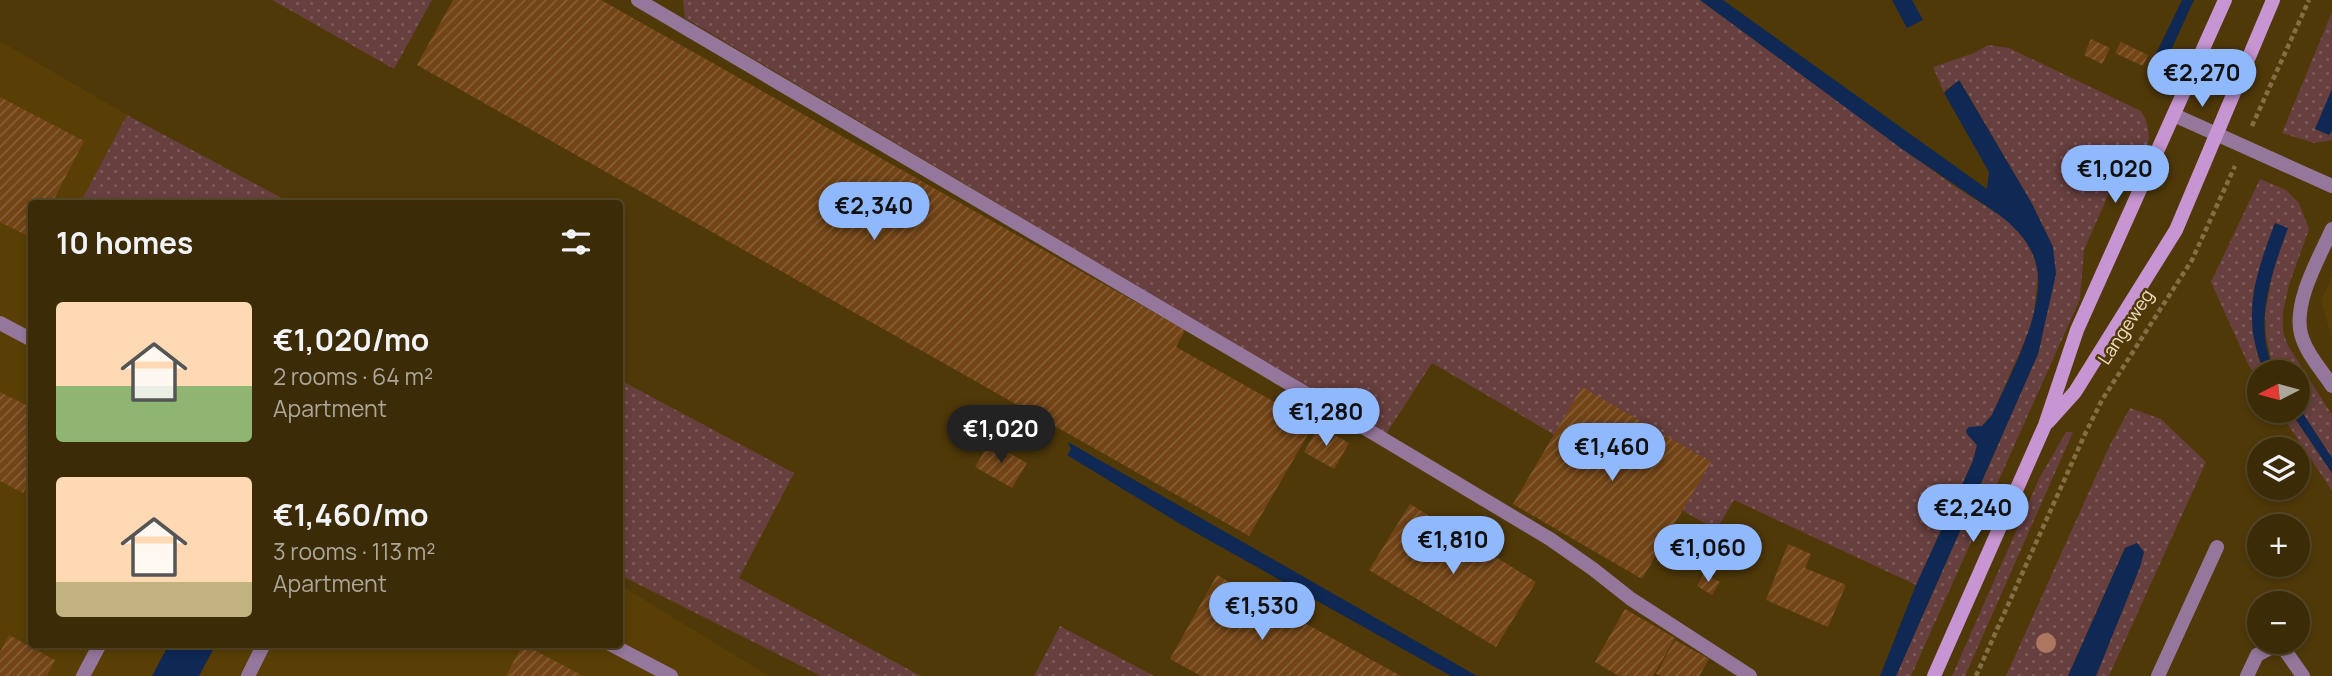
<!DOCTYPE html>
<meta charset="utf-8">
<style>
:root{--surface:#3c2b07;--page:#473715;--text:#f1f3f6;--muted:#aca79b;--line:#554728;--accent:#90b8fd}
body{margin:0;font-family:Manrope,sans-serif;background:var(--page);color:var(--text);height:100vh;display:flex;flex-direction:column;font-size:26px;white-space:nowrap}
*{box-sizing:border-box;margin:0}
p{font-size:23px;color:var(--muted)}
.icon{flex:none;width:38px;height:38px;fill:none;stroke:currentColor;stroke-width:2;stroke-linecap:round;stroke-linejoin:round}
.map{position:relative;flex:1;overflow:hidden}
.drawer{position:absolute;left:28px;top:200px;width:595px;height:448px;display:flex;flex-direction:column;background:var(--surface);border-radius:7px;box-shadow:0 4px 10px #0003,0 0 0 2px var(--line)}
.drawer>*{flex:none}
.needle{width:46px;rotate:264deg}
.fabs{position:absolute;left:2247px;top:360px;display:grid;gap:14px}
.fabs a{display:grid;place-items:center;width:63px;height:63px;border-radius:50%;background:var(--surface);box-shadow:0 4px 10px #0003,0 0 0 2px var(--line);font-size:35px}
.price{position:absolute;translate:-50% -60px;padding:0 16px;border-radius:24px;background:var(--accent);color:#111;font-size:23px;line-height:46px;filter:drop-shadow(0 2px 4px #0008)}
.price::after{content:'';position:absolute;left:50%;top:42px;width:21px;height:16px;margin-left:-10px;background:inherit;clip-path:polygon(0 0,100% 0,50% 100%)}
.price.selected{background:#222;color:#fff}
ul{padding:0;list-style:none}
li{display:flex;align-items:center;gap:21px;height:175px;padding:0 28px}
li span{display:grid;place-items:center;flex:none;width:196px;height:140px;border-radius:7px;color:#555}
li>.icon{margin-inline-start:auto}
span .icon{width:84px;height:84px;fill:#fffc;stroke-width:1}
li b{font-size:30px}
h2{display:flex;justify-content:space-between;align-items:center;height:84px;padding:0 28px;font-size:30px}
.map>svg:first-child{display:block}
.built{fill:#593f05}
.grass{fill:url(#grass-dots)}
.water{fill:#0f2854}
.building{fill:url(#building-hatch)}
.lines{fill:none;stroke-linecap:round;stroke-linejoin:round}
.path{stroke:#846f45;stroke-width:4.5;stroke-dasharray:5 3.5;stroke-linecap:butt}
.service{stroke:#96779c;stroke-width:14}
.minor{stroke:#96779c;stroke-width:14}
.secondary{stroke:#c795d1;stroke-width:14}
.tree{fill:#ac765f}
.labels{text-anchor:middle;stroke-width:5;stroke-linejoin:round;paint-order:stroke}
.street-label{font-size:18px;fill:#eeddc0;stroke:#503909}
</style>
<div class="map">
<svg width="2332" height="676" viewBox="0 0 2332 676">
<defs>
<pattern id="grass-dots" width="8" height="8" patternUnits="userSpaceOnUse" patternTransform="scale(1.75)"><rect width="8" height="8" fill="#663f3e"/><path d="M2 2h.1M6 6h.1" fill="none" stroke="#7c5a58" stroke-width="1.8" stroke-linecap="round"/></pattern>
<pattern id="building-hatch" width="6" height="6" patternUnits="userSpaceOnUse" patternTransform="scale(1.75)"><rect width="6" height="6" fill="#724416"/><path d="M-1 1l2-2M0 6l6-6M5 7l2-2" fill="none" stroke="#865f36"/></pattern>
</defs>
<rect width="100%" height="100%" fill="#503909"/>
<!-- built -->
<path class="built" d="M0 41 127 115 80 203H32V644H620V585L769 676H0Z
M2332 276V338L2321 301Z"/>
<!-- grass -->
<path class="grass" d="M272 0H432L394 69Z
M683 0H1700L1954 186 1998 214 2012 224 2027 243 2035 260 2038 274 2033 322 1992 415 1982 427H1969L1966 430 1967 434 1977 445 1973 461 1916 585 1734 500 1716 530 1432 363 1386 434 685 18Z
M2332 12V89L2316 129 2329 135 2332 131V140L2314 143 2282 133Z
M1988 45 2009 48 2141 111C2149 123 2151 138 2146 151L2127 152 2084 250 2080 299 1911 676H1896L2038 354 2041 343 2053 247 2031 202 1960 81 1946 89 1944 93 1933 67 1974 53Z
M127 115 291 203H80Z
M2260 179 2286 190 2299 203 2309 229 2289 285 2283 312V331L2287 344 2332 415V458L2298 406V373H2276L2272 365 2266 335 2265 313 2273 271 2275 223 2255 285 2257 354 2265 373H2259V382L2248 364 2211 282Z
M620 380 794 473 739 578 921 676H821L620 575Z
M2130 408 2161 419 2206 462 2109 676H2096L2140 567 2137 543 2125 548 2068 676H2006L2110 445Z
M2279 411H2290L2332 473V491Z
M2066 432H2073L1965 676H1952L2040 477Z
M1060 626 1154 676H1034Z"/>
<!-- water -->
<path class="water" d="M1700 0H1723L1987 189 1989 172 1944 93 1959 80 2031 202 2053 247 2056 274 2038 354 1896 676H1880L1916 585 1973 461 1977 445 1967 434 1966 430 1969 427 1982 426 1992 415C2010 376 2050 302 2035 260 2029 241 2014 226 1998 214L1902 149Z
M1892 0H1912L1923 20 1907 28Z
M2182 0H2194L2162 70 2152 66 2154 58Z
M2332 89V131L2329 135 2315 129Z
M2275 223 2288 228C2272 272 2251 327 2276 373H2265C2240 318 2255 276 2275 223Z
M2298 406 2332 458V473L2290 411H2298Z
M1068 442 1477 676H1451L1182 525 1067 455 1071 449Z
M2137 543 2144 552 2140 567 2096 676H2068L2125 548Z
M169 644H216L199 676H152Z"/>
<!-- building -->
<path class="building" d="M453 0H601L1185 330 1176 347 1314 424 1249 536 417 65Z
M2091 39 2110 48 2102 64 2084 55Z
M2121 42 2148 55 2143 66 2115 53Z
M0 97 84 141 52 203H32V238L0 222Z
M1582 387 1711 462 1642 579 1513 504Z
M0 392 32 408V476L23 493 0 481Z
M1319 426 1349 443 1334 469 1304 452Z
M990 442 1027 463 1012 488 975 467Z
M1410 504 1536 582 1496 647 1369 570Z
M1788 544 1811 554 1805 568 1846 585 1828 627 1766 600Z
M1704 573 1720 582 1712 595 1697 586Z
M1217 575 1401 676H1201L1170 659Z
M1625 609 1675 638 1653 676H1619L1595 662Z
M9 635 55 660 47 676H0V652Z
M1675 640 1709 659 1699 676H1660L1656 674Z
M523 644 583 676H506Z"/>
<g class="lines">
<!-- path -->
<path class="path" d="M2252 126 2309 0
M1976 676 2085 434 2102 400 2192 260 2235 166"/>
<!-- service -->
<path class="service" d="M638 0 1373 433 1550 539 1593 569 1631 599 1750 676
M2158 676 2217 547
M2247 676 2257 655 2274 646 2284 649 2303 676"/>
<!-- minor -->
<path class="minor" d="M2174 115 2332 186
M2332 229C2319 258 2293 302 2301 334 2306 353 2321 369 2332 386
M0 323 32 340
M610 644 671 676
M83 676 100 644
M248 676 264 644"/>
<!-- secondary -->
<path class="secondary" d="M2048 422 2075 392 2176 230 2273 0
M1934 676 2045 425 2077 330 2225 0"/>
</g>
<!-- trees -->
<circle class="tree" cx="2046" cy="643" r="10"/>
<g class="labels">
<!-- street labels -->
<g class="street-label">
<text transform="translate(2126 327) rotate(-57)" y="6">Langeweg</text>
</g>
</g>
</svg>
<div class="fabs">
<a><svg class="needle" viewBox="-14 -14 28 28"><path d="M0-13l5 13h-10z" fill="#e53935"/><path d="M0 13l5-13h-10z" fill="#aca79b"/></svg></a>
<a><svg class="icon" aria-label="layers" viewBox="0 0 24 24"><path d="M12 4l9 5-9 5-9-5zM3 14l9 5 9-5"/></svg></a>
<a>+</a>
<a>−</a>
</div>
<b class="price" style="left:2202px;top:109px">€2,270</b>
<b class="price" style="left:2115px;top:205px">€1,020</b>
<b class="price" style="left:874px;top:242px">€2,340</b>
<b class="price" style="left:1326px;top:448px">€1,280</b>
<b class="price selected" style="left:1001px;top:465px">€1,020</b>
<b class="price" style="left:1612px;top:483px">€1,460</b>
<b class="price" style="left:1973px;top:544px">€2,240</b>
<b class="price" style="left:1453px;top:576px">€1,810</b>
<b class="price" style="left:1708px;top:584px">€1,060</b>
<b class="price" style="left:1262px;top:642px">€1,530</b>
<section class="drawer">
<h2>10 homes<svg class="icon" aria-label="filters" viewBox="0 0 24 24"><path d="M4 7h16M4 17h16"/><circle cx="9" cy="7" r="2"/><circle cx="15" cy="17" r="2"/></svg></h2>
<ul>
<li><span style="background:linear-gradient(#ffd9b3 60%,#8fb573 0)"><svg class="icon" aria-label="home" viewBox="0 0 24 24"><path d="M3 11l9-7 9 7M6 9v11h12V9"/></svg></span><div><b>€1,020/mo</b><p>2 rooms · 64 m²</p><p>Apartment</p></div></li>
<li><span style="background:linear-gradient(#ffd9b3 75%,#c2b280 0)"><svg class="icon" aria-label="home" viewBox="0 0 24 24"><path d="M3 11l9-7 9 7M6 9v11h12V9"/></svg></span><div><b>€1,460/mo</b><p>3 rooms · 113 m²</p><p>Apartment</p></div></li>
</ul>
</section>
</div>
